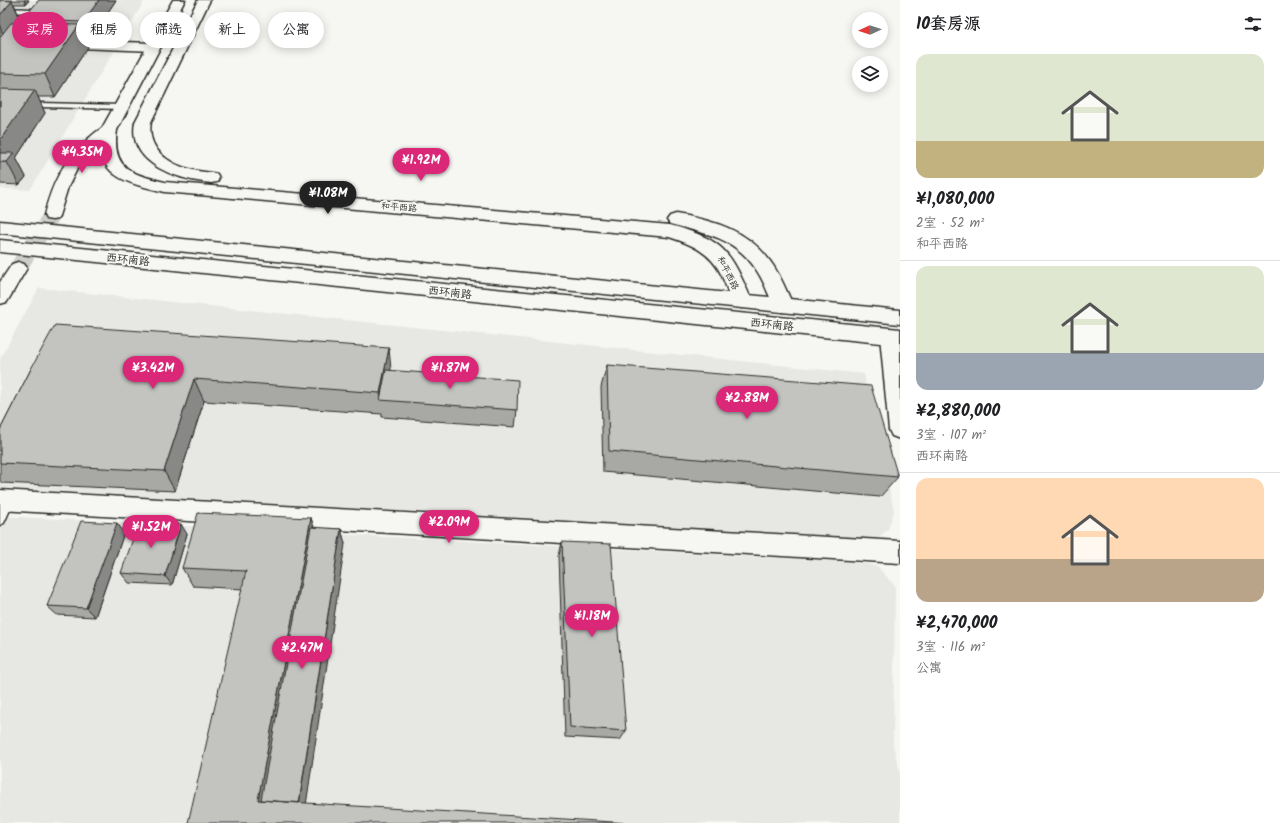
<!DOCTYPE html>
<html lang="zh">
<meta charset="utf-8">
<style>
:root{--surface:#fff;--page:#f6f6f6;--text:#202124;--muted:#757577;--line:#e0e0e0;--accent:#db2777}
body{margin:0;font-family:Kalam,"LXGW WenKai TC",sans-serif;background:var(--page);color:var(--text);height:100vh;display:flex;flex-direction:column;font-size:15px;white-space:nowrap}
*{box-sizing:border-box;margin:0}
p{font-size:13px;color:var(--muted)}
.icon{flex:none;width:22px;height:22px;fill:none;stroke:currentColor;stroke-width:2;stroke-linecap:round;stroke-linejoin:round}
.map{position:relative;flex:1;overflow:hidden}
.details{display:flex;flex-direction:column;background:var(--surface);width:380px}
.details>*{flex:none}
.hud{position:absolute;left:12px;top:12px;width:380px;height:36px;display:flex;gap:8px}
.needle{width:26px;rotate:267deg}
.fabs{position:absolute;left:852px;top:12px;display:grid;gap:8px}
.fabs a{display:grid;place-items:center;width:36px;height:36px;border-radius:50%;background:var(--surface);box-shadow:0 2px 10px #0003;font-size:20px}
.price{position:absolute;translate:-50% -34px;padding:0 9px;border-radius:14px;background:var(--accent);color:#fff;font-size:13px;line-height:26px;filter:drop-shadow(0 1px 2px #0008)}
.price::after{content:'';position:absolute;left:50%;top:24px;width:12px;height:9px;margin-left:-6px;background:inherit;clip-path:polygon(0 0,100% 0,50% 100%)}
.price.selected{background:#222;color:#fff}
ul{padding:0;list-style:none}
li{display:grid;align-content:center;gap:8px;height:212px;padding:0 16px}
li+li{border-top:1px solid var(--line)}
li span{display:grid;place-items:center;height:124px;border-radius:12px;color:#555}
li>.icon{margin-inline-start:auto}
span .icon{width:72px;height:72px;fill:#fffc;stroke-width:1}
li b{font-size:17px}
h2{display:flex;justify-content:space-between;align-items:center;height:48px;padding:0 16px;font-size:17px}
.chip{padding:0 14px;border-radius:18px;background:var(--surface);box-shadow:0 2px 10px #0003;font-size:14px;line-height:36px}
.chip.selected{background:var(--accent);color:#fff}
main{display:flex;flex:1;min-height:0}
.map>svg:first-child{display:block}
.built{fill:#e7e7e3}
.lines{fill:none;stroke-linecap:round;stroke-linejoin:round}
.minor-tunnel{stroke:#cdcdca;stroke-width:17;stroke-dasharray:17 8;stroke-linecap:butt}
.service-casing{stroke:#2b2b2b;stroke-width:3}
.minor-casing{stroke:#2b2b2b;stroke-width:3}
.secondary-casing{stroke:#2b2b2b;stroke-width:3}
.primary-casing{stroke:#2b2b2b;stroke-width:3}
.service{fill:#f6f6f2;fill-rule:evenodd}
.minor{fill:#f6f6f2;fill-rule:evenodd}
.secondary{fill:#f6f6f2;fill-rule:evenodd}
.primary{fill:#f6f6f2;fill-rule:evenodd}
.wall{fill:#a8a8a5;stroke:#2b2b2b}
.shaded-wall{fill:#888886;stroke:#2b2b2b}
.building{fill:#c3c3c0;stroke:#2b2b2b}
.labels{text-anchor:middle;stroke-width:4;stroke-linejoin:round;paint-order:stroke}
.far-street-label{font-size:9px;fill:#2b2b2b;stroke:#f6f6f2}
.street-label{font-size:11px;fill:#2b2b2b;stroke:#f6f6f2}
</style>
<main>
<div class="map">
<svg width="900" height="823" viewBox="0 0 900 823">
<rect width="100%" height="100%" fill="#f6f6f2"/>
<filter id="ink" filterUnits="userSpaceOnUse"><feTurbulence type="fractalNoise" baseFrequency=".025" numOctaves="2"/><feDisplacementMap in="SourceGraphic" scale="8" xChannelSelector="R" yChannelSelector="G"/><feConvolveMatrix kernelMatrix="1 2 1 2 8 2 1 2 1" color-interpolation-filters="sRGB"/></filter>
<g filter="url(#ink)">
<!-- built -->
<path class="built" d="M0 0H145L30 190 0 189Z
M39 288 864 374 894 511 888 529 877 539 0 488V359Z
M0 516 854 562 877 566 895 586 893 745 900 772V823H0Z"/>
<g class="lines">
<!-- minor-tunnel -->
<path class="minor-tunnel" d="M18 268 52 215"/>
<!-- service casing -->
<g class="service-casing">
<path id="service" d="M0 8 34 9 37 11 34 13 0 12Z
M0 102 121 105 124 107 121 109 0 106Z
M9 496 13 498 14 501 4 523 0 525V508L5 498Z"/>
</g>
<!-- minor casing -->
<g class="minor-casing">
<path id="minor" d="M59 40 154 43 159 44 161 47 159 50 154 51 54 47 52 44 54 41Z
M109 125 114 127 117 130 92 152 78 167 68 187 58 219 52 220 46 219 44 215C52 184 63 160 88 139 95 133 101 127 109 125Z
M18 262 24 264 27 268 7 302 0 304V282L12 264Z
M890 329 897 331 900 338V439L892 436 889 430 880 336 883 331Z
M0 490 900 541V563L0 510Z"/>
</g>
<!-- secondary casing -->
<g class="secondary-casing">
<path id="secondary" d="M173 0H185L117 130C111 169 132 174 165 182L670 225C725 240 730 251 752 301L749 306 742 308 735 306C729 296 726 285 721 274 710 252 691 244 669 237L165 192C128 183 93 177 101 130Z
M198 0H210L151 122C146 149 169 165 193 170 201 172 209 172 217 174L219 178 217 182 211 183C179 180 127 165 135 122Z
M676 214C712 220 748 230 770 261 780 274 786 290 793 305L790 310 783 312 776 310C769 297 765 283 757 271 735 236 705 234 670 224L667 220 670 216Z"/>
</g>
<!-- primary casing -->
<g class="primary-casing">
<path id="primary" d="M0 221 900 310V324L0 233Z
M0 240 900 329V345L0 252Z"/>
</g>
<!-- service -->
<use href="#service" class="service"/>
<!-- minor -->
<use href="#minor" class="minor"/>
<!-- secondary -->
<use href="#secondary" class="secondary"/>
<!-- primary -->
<use href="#primary" class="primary"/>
</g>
<!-- wall -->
<path class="wall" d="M0 0H29L26 4H14L20 18 15 23 24 24 22 20 39 0H116L90 39H85L88 47 55 97H38L45 113 16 158 26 177 19 185 0 184Z
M607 365 898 477 880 497 603 472 601 387Z
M32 367 391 371 517 410 515 427 382 417V414L204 401 175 491 2 483 0 481V430Z
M311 518 314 528 341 529 345 544 242 589 193 586 182 568Z
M117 523 124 533 95 617 57 615 47 606Z
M187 534 172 585 129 583 121 573Z
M562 542 626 731 620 740 565 737 559 556Z"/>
<!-- shaded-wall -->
<path class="shaded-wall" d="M24 0H29L26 4Z
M99 0H116L90 39 83 22Z
M12 1 20 18 4 37 0 27V15Z
M79 25 88 47 55 97 45 74Z
M35 90 45 113 16 158 26 177 19 185 7 162H0V140Z
M389 348 391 370 381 400 380 393Z
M194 379 204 401 175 491 164 471Z
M311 518 317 537 269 803 258 800Z
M117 523 124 533 95 617 86 608Z
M181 524 187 534 172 585 165 576Z
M341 529 345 544 305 812 299 805Z"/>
<!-- building -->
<path class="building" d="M0 0 12 1 0 15Z
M39 0H99L83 22 22 20Z
M11 23 79 25 45 74 0 73V37Z
M0 89 35 90 0 140Z
M0 153H14L7 162H0Z
M55 325 389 348 380 393 194 379 164 471 0 463V430L32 367Z
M607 365 871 386 898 477 609 451Z
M386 370 518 380 517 410 380 400Z
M198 513 311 518 258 800 629 823H188L246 571 182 568Z
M81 521 117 523 86 608 47 606Z
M139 522 181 524 165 576 121 573Z
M311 527 341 529 299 803 261 800Z
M562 542 611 544 626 731 570 727Z"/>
</g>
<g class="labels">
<!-- far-street labels -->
<g class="far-street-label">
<text transform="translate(399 207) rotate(5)" y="3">和平西路</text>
<text transform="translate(728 273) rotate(63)" y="3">和平西路</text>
</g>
<!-- street labels -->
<g class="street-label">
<text transform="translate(128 259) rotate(6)" y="4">西环南路</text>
<text transform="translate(450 292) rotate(6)" y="4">西环南路</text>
<text transform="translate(772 324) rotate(6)" y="4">西环南路</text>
</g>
</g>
</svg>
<div class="fabs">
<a><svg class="needle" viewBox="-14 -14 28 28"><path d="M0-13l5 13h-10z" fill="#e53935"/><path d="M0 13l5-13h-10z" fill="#757577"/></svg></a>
<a><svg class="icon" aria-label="layers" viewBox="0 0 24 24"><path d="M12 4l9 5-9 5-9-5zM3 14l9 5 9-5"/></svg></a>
</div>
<b class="price" style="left:82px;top:174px">¥4.35M</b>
<b class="price" style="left:421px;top:182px">¥1.92M</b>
<b class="price selected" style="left:328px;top:215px">¥1.08M</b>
<b class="price" style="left:153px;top:390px">¥3.42M</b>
<b class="price" style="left:450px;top:390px">¥1.87M</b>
<b class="price" style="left:747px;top:420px">¥2.88M</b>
<b class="price" style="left:449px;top:544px">¥2.09M</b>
<b class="price" style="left:151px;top:549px">¥1.52M</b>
<b class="price" style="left:592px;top:638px">¥1.18M</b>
<b class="price" style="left:302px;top:670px">¥2.47M</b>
<div class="hud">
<a class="chip selected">买房</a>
<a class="chip">租房</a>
<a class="chip">筛选</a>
<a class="chip">新上</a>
<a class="chip">公寓</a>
</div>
</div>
<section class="details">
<h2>10套房源<svg class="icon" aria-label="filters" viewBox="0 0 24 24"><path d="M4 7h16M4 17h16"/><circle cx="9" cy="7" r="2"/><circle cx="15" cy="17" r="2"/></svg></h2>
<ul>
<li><span style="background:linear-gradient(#dfe7d0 70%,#c2b280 0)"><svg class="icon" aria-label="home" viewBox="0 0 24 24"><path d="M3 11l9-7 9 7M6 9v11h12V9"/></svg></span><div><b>¥1,080,000</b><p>2室 · 52 m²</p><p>和平西路</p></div></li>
<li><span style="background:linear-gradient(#dfe7d0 70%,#9aa5b1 0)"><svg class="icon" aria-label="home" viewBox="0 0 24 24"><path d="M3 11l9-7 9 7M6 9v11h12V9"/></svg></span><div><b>¥2,880,000</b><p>3室 · 107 m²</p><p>西环南路</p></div></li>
<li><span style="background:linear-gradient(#ffd9b3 65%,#b9a48a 0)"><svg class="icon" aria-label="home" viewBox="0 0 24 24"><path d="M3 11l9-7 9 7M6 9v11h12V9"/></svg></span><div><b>¥2,470,000</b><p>3室 · 116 m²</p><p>公寓</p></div></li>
</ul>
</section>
</main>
